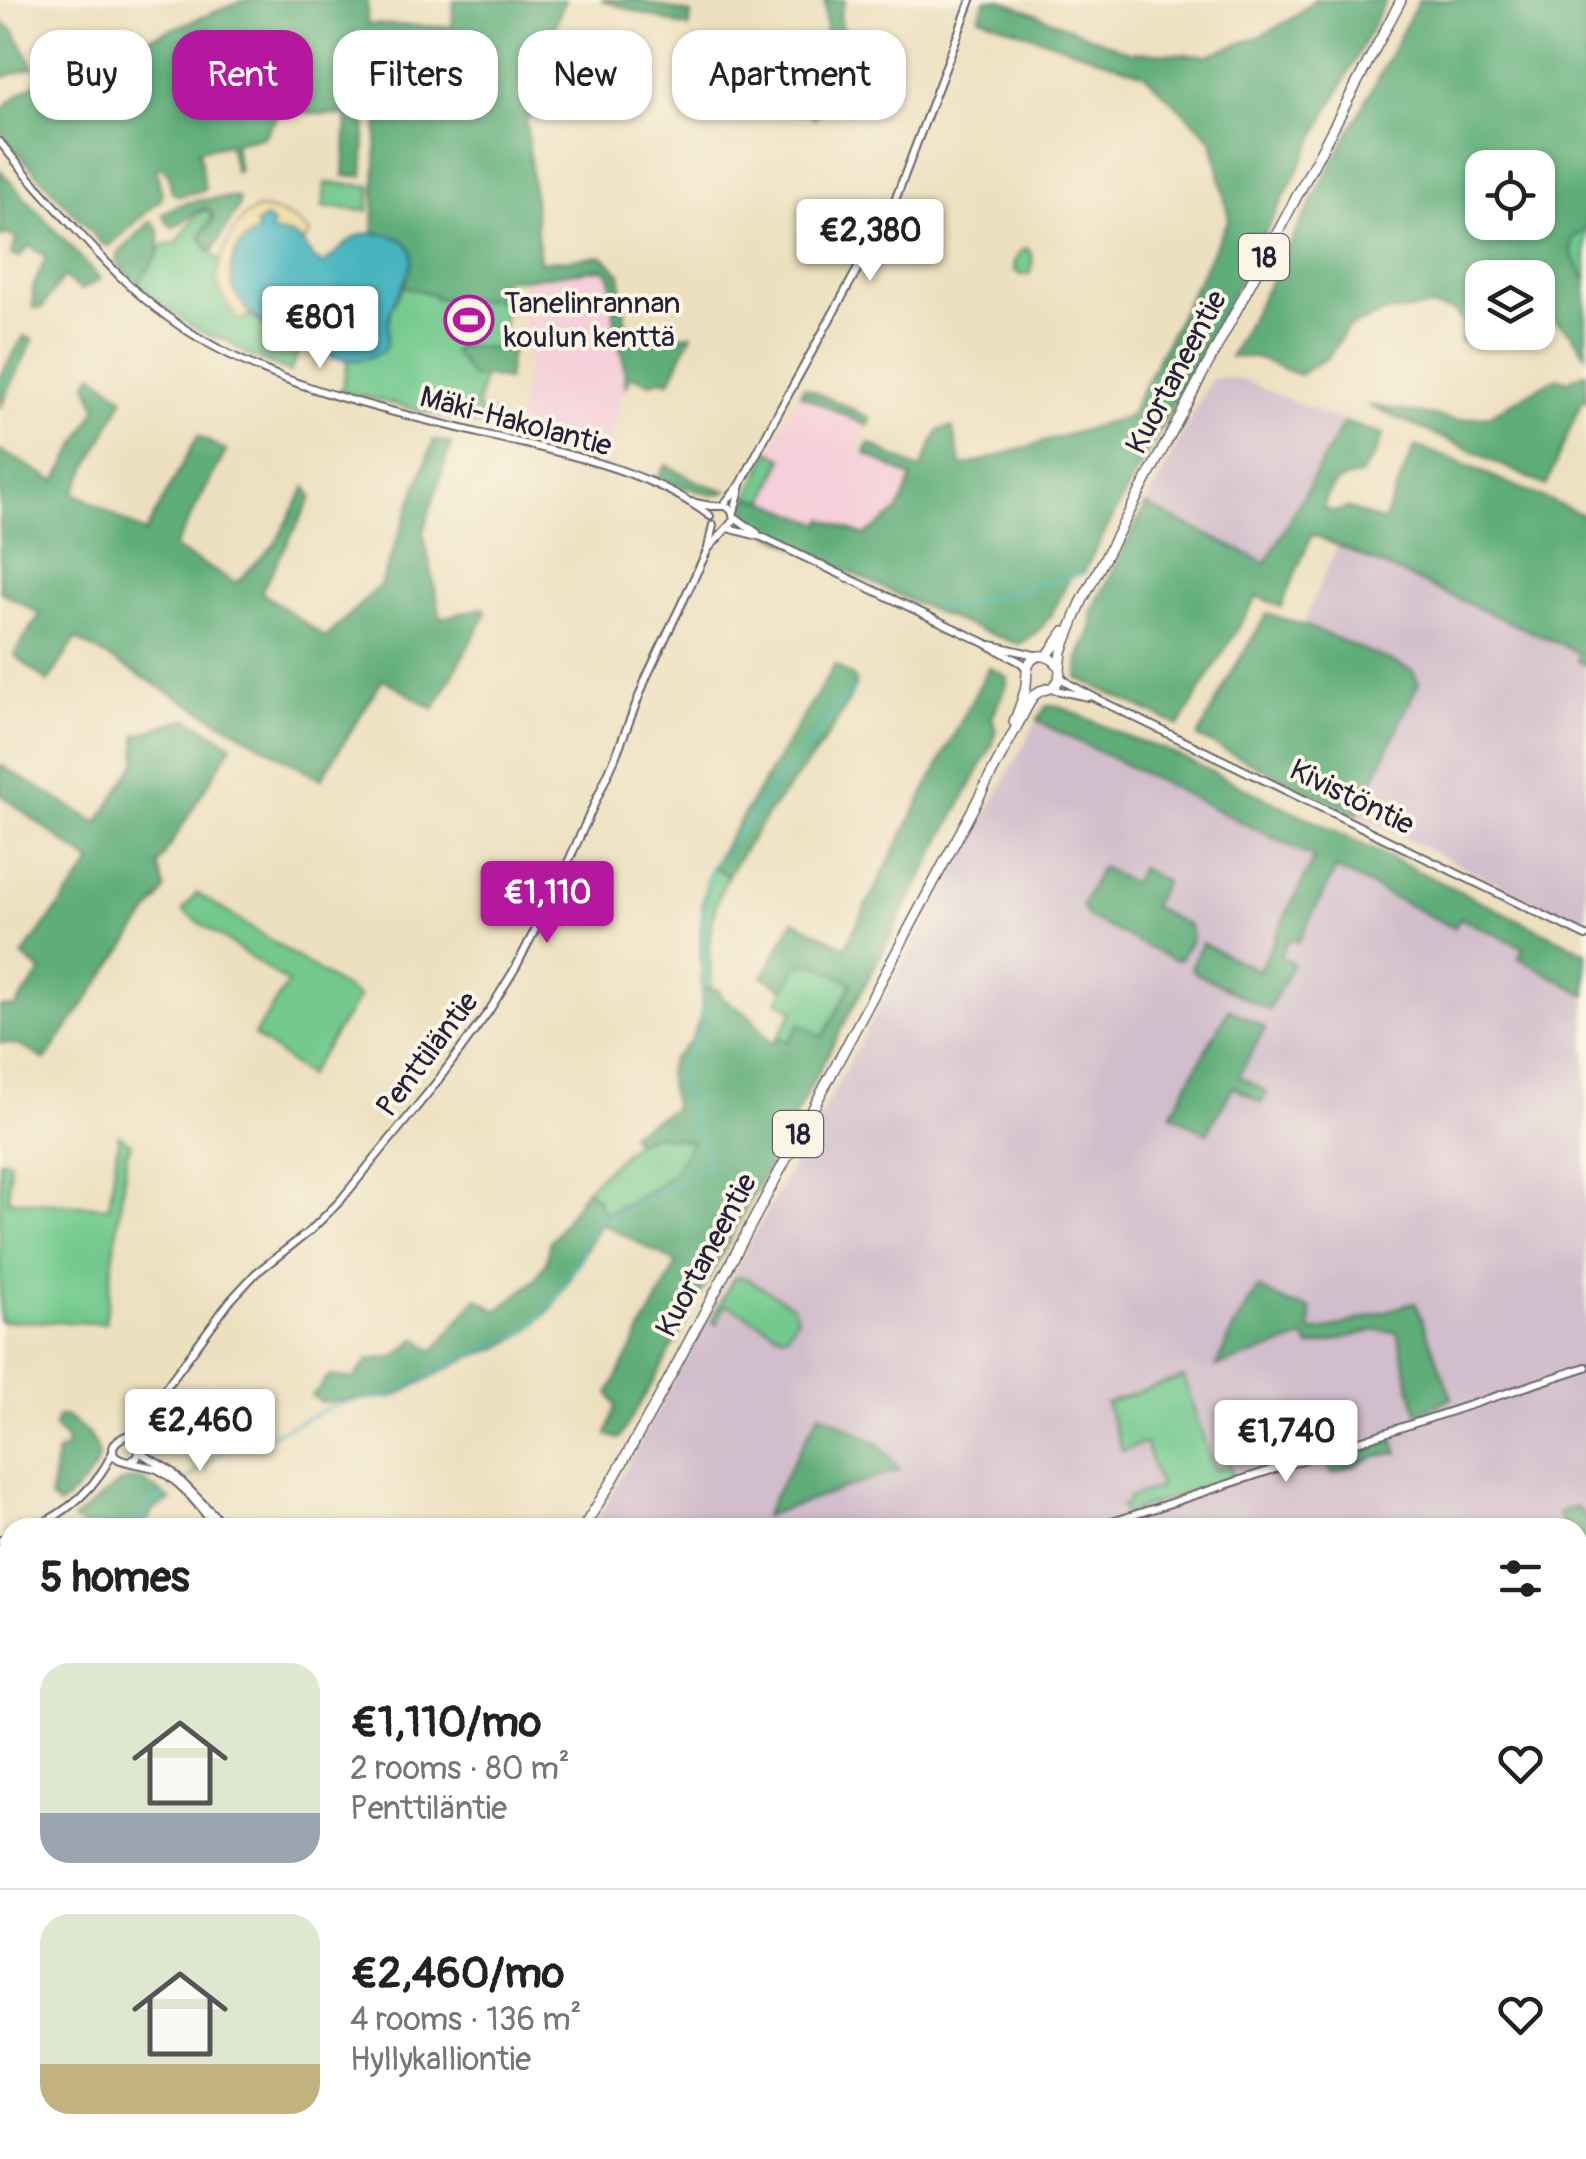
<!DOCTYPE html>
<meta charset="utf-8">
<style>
:root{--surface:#fff;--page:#f6f6f6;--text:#222;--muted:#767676;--line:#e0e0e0;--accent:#b5179e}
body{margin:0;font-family:Pangolin,sans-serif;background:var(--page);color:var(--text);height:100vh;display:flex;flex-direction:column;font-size:38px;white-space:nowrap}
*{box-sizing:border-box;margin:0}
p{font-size:32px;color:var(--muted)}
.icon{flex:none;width:55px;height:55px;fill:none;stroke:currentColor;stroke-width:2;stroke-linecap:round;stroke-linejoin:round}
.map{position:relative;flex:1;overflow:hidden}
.details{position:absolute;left:0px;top:1518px;width:1588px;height:642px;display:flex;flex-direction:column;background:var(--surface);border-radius:30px 30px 0 0;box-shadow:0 2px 8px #0004}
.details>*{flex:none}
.guide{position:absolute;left:30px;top:30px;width:1000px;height:90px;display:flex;gap:20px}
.fabs{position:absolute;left:1465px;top:150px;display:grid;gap:20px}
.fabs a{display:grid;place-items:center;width:90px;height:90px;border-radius:20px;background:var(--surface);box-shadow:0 2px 8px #0004;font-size:50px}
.price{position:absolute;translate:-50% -85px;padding:0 22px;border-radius:10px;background:#fff;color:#222;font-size:32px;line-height:65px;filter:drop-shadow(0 2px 5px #0008)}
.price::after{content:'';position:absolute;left:50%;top:60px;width:30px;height:22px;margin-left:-15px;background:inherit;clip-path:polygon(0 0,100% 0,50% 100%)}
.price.on{background:var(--accent);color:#fff}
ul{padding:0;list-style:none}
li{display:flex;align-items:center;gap:30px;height:250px;padding:0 40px}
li+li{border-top:2px solid var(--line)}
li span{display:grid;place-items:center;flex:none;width:280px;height:200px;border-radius:30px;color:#555}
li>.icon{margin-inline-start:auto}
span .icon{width:120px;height:120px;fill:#fffc;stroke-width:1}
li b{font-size:42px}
h2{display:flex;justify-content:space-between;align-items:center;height:120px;padding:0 40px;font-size:42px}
.pill{padding:0 35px;border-radius:30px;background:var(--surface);box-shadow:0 2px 8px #0004;font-size:35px;line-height:90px}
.pill.on{background:var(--accent);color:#fff}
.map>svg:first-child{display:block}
.built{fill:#f5cfd9}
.industrial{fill:#d1bdcb}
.green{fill:#73c98e;stroke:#4a7664;stroke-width:2.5}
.forest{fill:#5ead79;stroke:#40685a;stroke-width:2.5;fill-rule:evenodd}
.sand{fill:#eeda9e;stroke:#887e6c;stroke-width:2.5}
.water{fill:#46b5bf;stroke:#346c7d;stroke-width:2.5}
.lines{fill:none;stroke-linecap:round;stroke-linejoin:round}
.stream{stroke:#46b5bf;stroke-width:2.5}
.secondary-casing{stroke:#696469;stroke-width:10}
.highway-casing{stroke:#696469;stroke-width:12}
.secondary{stroke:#fff;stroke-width:6}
.highway{stroke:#fff;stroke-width:9}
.rail{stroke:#22223b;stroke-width:2.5}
.labels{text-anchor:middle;stroke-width:8;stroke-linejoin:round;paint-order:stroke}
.shield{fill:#fcf5e5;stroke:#63616e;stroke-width:2.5}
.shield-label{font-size:28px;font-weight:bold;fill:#22223b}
.poi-label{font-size:30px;fill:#22223b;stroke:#fcf5e5;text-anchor:start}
.street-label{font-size:30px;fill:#22223b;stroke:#fcf5e5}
</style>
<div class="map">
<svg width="1586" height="2159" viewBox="0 0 1586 2159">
<rect width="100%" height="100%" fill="#fcf5e5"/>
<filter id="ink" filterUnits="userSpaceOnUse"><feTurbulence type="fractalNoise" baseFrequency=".01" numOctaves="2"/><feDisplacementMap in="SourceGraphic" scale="20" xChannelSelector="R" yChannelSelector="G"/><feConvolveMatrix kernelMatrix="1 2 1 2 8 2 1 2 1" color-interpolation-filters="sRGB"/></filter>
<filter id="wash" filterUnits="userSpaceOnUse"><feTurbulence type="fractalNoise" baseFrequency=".0048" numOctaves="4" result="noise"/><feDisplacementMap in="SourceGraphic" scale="40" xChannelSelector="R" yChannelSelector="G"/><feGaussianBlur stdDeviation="2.25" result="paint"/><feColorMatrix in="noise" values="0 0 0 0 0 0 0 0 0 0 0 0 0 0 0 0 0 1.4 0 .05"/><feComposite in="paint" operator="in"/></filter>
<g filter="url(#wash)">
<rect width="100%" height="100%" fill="#ede0bf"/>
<!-- built -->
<path class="built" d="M600 269 605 270 610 275 617 341 623 356 626 387 603 458 520 437 517 424 529 355 521 347 524 279Z
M800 394 868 426 859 450 912 477 898 511 864 537 824 519 822 524 765 501 772 481 779 470 777 454 769 451Z
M10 1990V2150H412L371 2159H0V1996Z
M477 2150H514L516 2159H434Z"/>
<!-- industrial -->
<path class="industrial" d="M1223 377 1245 381 1344 422 1266 563 1146 505 1211 379Z
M1338 545 1580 653 1577 661 1586 665V926L1357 815 1419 682 1412 670 1304 625 1310 607Z
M1037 721 1454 928 1460 918 1524 948 1519 959 1586 995V1043L1584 1048 1586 1049V2112L1578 2119V1528H593Z
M585 2150 1422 2151 1540 2150 1528 2159H587Z"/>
<!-- green -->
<path class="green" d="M325 183 371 186 368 211 323 207Z
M206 209 212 218 200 236 207 249 220 261 217 278 241 320 249 315 287 341 301 346 290 372 246 354 226 339 210 336 190 325 138 283 160 249 165 244 177 243 194 217Z
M1586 228V281L1571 253 1572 240Z
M1027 248C1034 256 1035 264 1030 274L1021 275 1014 270C1015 259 1016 253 1027 248Z
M404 286 436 295V298L502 300 504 311 503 349 459 346 483 376 477 410 498 414 497 421 488 420 487 427 341 391 348 360 368 358 388 326 391 308Z
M769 451 783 458 765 501 748 497Z
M712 866 728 875C706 921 708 940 712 989L702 990C701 950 697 905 712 866Z
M197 893 359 997 307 1076 254 1035 288 983 183 911Z
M799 964H817L853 983 823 1038 789 1042 778 1037 794 1010 778 1001Z
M119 1135 131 1144 127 1153 105 1323 0 1321V1160L10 1161 8 1200 109 1207Z
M655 1135 692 1141C669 1190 650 1192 604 1214L597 1199 586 1189 635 1142Z
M738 1277 746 1278 793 1306 797 1317 787 1334H780L730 1306H724L716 1324 712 1320 733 1279Z
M1183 1377 1214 1470 1230 1465 1233 1477 1124 1514 1121 1505 1127 1504 1128 1498 1160 1487 1145 1443 1122 1451 1106 1403Z
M1429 2150H1471L1459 2159H1417Z"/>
<!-- forest -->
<path class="forest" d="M245 0H367V24L452 27 454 0H565L553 30 535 45 536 82 573 81 576 111 526 117 540 262 603 256 620 273 627 336 632 340 692 334 670 381 660 379 651 383 631 376 626 387 623 356 617 341 610 275 605 270 600 269 524 279H503L502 300 435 298V295L404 286 412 263 402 239 373 232 378 118H366L363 176H344L347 116 280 111 264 137 234 143 239 171 235 172 229 144 199 150 205 190 179 196 172 192 168 173 161 167 156 169 162 195 160 200 109 246 102 244 2 136 0 112C33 74 91 60 137 43 173 29 209 14 245 0Z
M601 0H637L691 14 689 28Z
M825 0H845L840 16 844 35 815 119 796 98 815 78 826 35Z
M985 0H1001L1129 52 1208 55 1261 36 1296 16 1314 0H1386L1272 220 1083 573 1070 577C1055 607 1050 626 1020 644 961 626 906 599 850 572 815 556 779 541 747 520L745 508 748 497 765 501 821 524 824 519 864 536 898 511 912 478 865 453 869 443 920 470 939 430 952 427 962 467 1129 416 1229 219 1212 139 1144 74 979 17Z
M1419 0H1586V228L1572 240 1571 253 1586 281V355L1571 333 1538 307V278H1482L1483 333 1479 347 1460 341 1463 323 1454 311 1431 307 1383 313 1348 328 1328 357 1299 375 1255 357H1230ZM1482 168H1538V222H1482Z
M0 20 14 31 34 67 0 78Z
M0 170 100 279 81 290 63 277 42 308H33V288L46 257 29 246 19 257 12 255 16 238 7 234 0 237Z
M234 197 239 199 238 208 212 252 201 236 213 219 212 211 206 208C190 211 188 222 173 227L166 221 163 214C183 199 210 199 234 197Z
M151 221 159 230C159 237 160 250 157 256 156 259 140 280 138 283L121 269 116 261 119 253Z
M24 336 33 340 0 408V376Z
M458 346 511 350 507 380 483 376 472 378 453 351Z
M1586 372V400L1581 403 1546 486 1458 444 1367 405 1457 420 1488 416 1557 377 1568 381Z
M93 373 124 398 74 492 145 533 198 436 226 451 174 548 236 583 275 544 306 487 312 497 261 592 326 638 381 584 434 440 451 444 423 532 441 618 484 608 486 614 434 709 383 679 321 779 76 639 48 682 14 655 40 614 0 591V450L56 481 97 408 87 383Z
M804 387 871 418 868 426 800 394Z
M1344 422 1383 435 1374 456 1360 475C1335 478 1330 486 1323 508L1335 512 1348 508 1383 522 1415 446 1449 458 1586 516V665L1577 661 1579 653 1312 534 1281 607 1257 596 1179 726 1078 678 1079 658 1092 629V611L1146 505 1266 563Z
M666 465 701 483 727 491C709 500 705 491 688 488 676 485 668 484 657 479Z
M1267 614 1304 625 1412 670 1419 682 1357 815 1198 737 1230 675Z
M835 665 854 678 856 684C838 728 806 766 777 802 759 825 744 850 728 875L712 866Z
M989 667 1007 677V685L992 718 996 730 993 743 663 1365 619 1439 607 1435 616 1406 609 1393 677 1263 601 1223 553 1307 529 1330 499 1348 470 1357 393 1397 321 1402 312 1396 329 1376 353 1379 369 1360 395 1357 417 1338 434 1351 477 1298 497 1311 533 1282 547 1261 549 1244 586 1189 597 1199 605 1214C647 1192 671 1188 691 1141L655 1135 635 1142 630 1133 674 1108 667 1074 672 1059 690 1042 701 1017 702 990 718 989C723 1004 739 1007 751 1017 761 1026 762 1037 774 1043L778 1037 789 1042 800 1023 823 1037 852 983 817 964H799L785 989 763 977 794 920 845 947Z
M1047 705 1059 706 1132 739 1166 750 1586 952V995L1519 958 1523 947 1460 918 1454 928 1336 869 1298 942 1289 939 1280 956 1293 963 1269 1010 1194 972 1191 968 1201 943 1259 971 1314 858 1037 721Z
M189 719 232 745 158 865 165 890 45 1060C30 1051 17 1042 0 1043V1006L14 1008 42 972 22 956 92 863 0 794V765L98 823 137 761 136 735C157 732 168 720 189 719Z
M1101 867 1132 883 1140 868 1165 881 1152 907 1189 926 1192 938 1180 959 1174 960 1088 917 1082 905Z
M1229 1008 1265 1028 1239 1076 1267 1092 1262 1103 1233 1087 1207 1133 1171 1114Z
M1258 1288 1290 1304 1311 1309 1310 1331H1323L1415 1302 1452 1398 1417 1414 1397 1332 1376 1330 1310 1347 1304 1338 1216 1367 1233 1329Z
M820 1412 880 1445 900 1470 764 1516Z
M65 1416C118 1450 100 1471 59 1506L50 1498 57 1452 64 1450 67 1445 65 1438 54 1428 57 1417Z
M1393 1439 1398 1453 1377 1456 1332 1474 1328 1465Z
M129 1479 142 1480 171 1500 153 1510 144 1527H84L73 1520 119 1483Z
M1576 1506 1586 1517V1598L1578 1572V1528L1563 1527 1558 1513Z
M1586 2112V2159H1528L1540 2150H1578V2119Z"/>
<!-- sand -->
<path class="sand" d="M258 209C279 211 296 217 310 234L303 243 289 234 258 231C252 236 243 241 239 247 222 270 234 294 250 313L241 321C230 309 218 295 217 278 217 262 233 229 244 217 247 214 254 211 258 209Z"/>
<!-- water -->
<path class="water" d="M264 219H268L273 224 270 232C279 234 289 233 297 238 310 247 307 258 323 264 334 257 342 245 354 238 366 231 379 233 392 236 434 247 400 286 391 308 386 321 389 335 386 348 376 357 364 360 350 360 335 360 320 352 306 345 274 331 219 305 234 260 234 259 239 247 240 246 244 240 252 236 258 231L255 225Z"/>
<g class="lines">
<!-- stream -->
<path class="stream" d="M935 611 1086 573
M796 760 854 688
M703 960 702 921 710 869 792 764
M189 1478 231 1445H250L337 1404 392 1395 469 1355 501 1344 530 1329 558 1298 564 1284 581 1260 585 1245 601 1218 663 1191 708 1166 679 1077 693 1041 704 1021 703 963
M172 1491 173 1489
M140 1528 150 1504 165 1495
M0 1658 10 1647"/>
</g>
</g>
<g filter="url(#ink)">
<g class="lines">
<!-- secondary casing -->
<g class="secondary-casing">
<path id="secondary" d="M0 142C22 170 46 197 70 223 101 257 131 291 169 318 259 384 376 407 482 434 557 452 648 468 710 516
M724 504 741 484 772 424 894 203 971 0
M734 512 741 485
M735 517 757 533
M728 528 762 537 985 643 1022 663 1027 670
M708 548 713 525
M992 645 1039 656
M1060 676 1069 684 1099 700 1586 936
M1051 689 1088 697
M127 1436 136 1440 140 1449 137 1458 129 1462
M139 1444 143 1419
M140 1449 144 1455 171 1471 227 1528
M32 1528C69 1512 96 1488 113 1452
M217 1528C200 1508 183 1483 159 1470 148 1464 119 1464 114 1455 109 1441 124 1437 132 1433L230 1301 256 1273 310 1231 340 1201 436 1083 489 1011 516 967 557 887 615 758 647 676 708 549 734 520 732 511 726 506H711L690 502
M1094 1528 1586 1367
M0 1540 10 1536
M1578 1729 1586 1722
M0 1762 10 1756
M0 2120 10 2143
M12 2150 14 2159
M532 2150 534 2159
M543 2150 544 2159
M413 2159 450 2150
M1180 2159 1185 2150"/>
</g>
<!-- highway casing -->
<g class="highway-casing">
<path id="highway" d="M1047 656 1064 632
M1014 722C1018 712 1022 701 1025 691 1027 683 1026 674 1028 666 1035 649 1053 656 1060 668
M583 1528 611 1483 656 1403 1033 696 1040 691 1053 687 1059 680 1062 651 1081 603 1401 0
M0 1987 10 1981"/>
</g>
<!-- secondary -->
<use href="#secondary" class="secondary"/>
<!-- highway -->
<use href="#highway" class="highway"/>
<!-- rail -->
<path class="rail" d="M1578 2019 1586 2010
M1578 2041 1586 2038
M1403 2159 1415 2150"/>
</g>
</g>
<!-- icons -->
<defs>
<g id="stadium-ring" transform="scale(2.5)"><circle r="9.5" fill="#fcf5e5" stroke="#b5179e" stroke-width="1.5"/><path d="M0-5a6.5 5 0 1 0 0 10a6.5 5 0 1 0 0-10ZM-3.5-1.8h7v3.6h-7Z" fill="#b5179e"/></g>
</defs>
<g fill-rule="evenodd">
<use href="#stadium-ring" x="469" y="320"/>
</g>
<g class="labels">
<!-- shield labels -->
<g class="shield">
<rect x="1239" y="234" width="50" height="46" rx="8"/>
<rect x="773" y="1111" width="50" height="46" rx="8"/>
</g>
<g class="shield-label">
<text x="1264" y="267">18</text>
<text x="798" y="1144">18</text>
</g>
<!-- poi labels -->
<g class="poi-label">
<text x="504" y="313">Tanelinrannan<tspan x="504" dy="34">koulun kenttä</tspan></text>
</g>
<!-- street labels -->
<g class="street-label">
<text transform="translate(1176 372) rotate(-62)" y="10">Kuortaneentie</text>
<text transform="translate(516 421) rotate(15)" y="10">Mäki-Hakolantie</text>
<text transform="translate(1352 797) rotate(26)" y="10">Kivistöntie</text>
<text transform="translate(427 1054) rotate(-53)" y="10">Penttiläntie</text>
<text transform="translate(706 1255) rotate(-62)" y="10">Kuortaneentie</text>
</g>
</g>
</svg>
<div class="fabs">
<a><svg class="icon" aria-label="locate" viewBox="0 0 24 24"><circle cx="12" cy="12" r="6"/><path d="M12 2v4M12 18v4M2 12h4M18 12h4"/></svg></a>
<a><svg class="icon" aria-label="layers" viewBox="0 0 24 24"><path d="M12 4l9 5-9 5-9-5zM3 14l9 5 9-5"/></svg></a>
</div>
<b class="price" style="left:870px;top:284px">€2,380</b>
<b class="price" style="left:320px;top:371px">€801</b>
<b class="price on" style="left:547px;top:946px">€1,110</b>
<b class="price" style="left:200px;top:1474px">€2,460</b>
<b class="price" style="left:1286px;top:1485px">€1,740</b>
<div class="guide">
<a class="pill">Buy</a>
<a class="pill on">Rent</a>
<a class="pill">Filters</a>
<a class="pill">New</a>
<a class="pill">Apartment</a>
</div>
<section class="details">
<h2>5 homes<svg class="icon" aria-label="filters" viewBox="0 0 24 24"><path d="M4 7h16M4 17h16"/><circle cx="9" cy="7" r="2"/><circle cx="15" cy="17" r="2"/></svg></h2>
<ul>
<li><span style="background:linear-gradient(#dfe7d0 75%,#9aa5b1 0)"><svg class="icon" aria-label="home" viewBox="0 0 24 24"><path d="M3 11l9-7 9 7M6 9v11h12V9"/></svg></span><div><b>€1,110/mo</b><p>2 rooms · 80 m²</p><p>Penttiläntie</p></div><svg class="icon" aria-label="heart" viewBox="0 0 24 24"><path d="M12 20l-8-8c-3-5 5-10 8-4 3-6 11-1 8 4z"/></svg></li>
<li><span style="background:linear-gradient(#dfe7d0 75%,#c2b280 0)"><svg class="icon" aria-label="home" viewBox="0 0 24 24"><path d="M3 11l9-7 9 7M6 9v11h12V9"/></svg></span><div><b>€2,460/mo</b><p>4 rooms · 136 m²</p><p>Hyllykalliontie</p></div><svg class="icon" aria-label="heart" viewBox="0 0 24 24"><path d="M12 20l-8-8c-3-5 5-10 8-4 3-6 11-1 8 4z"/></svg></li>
</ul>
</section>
</div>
